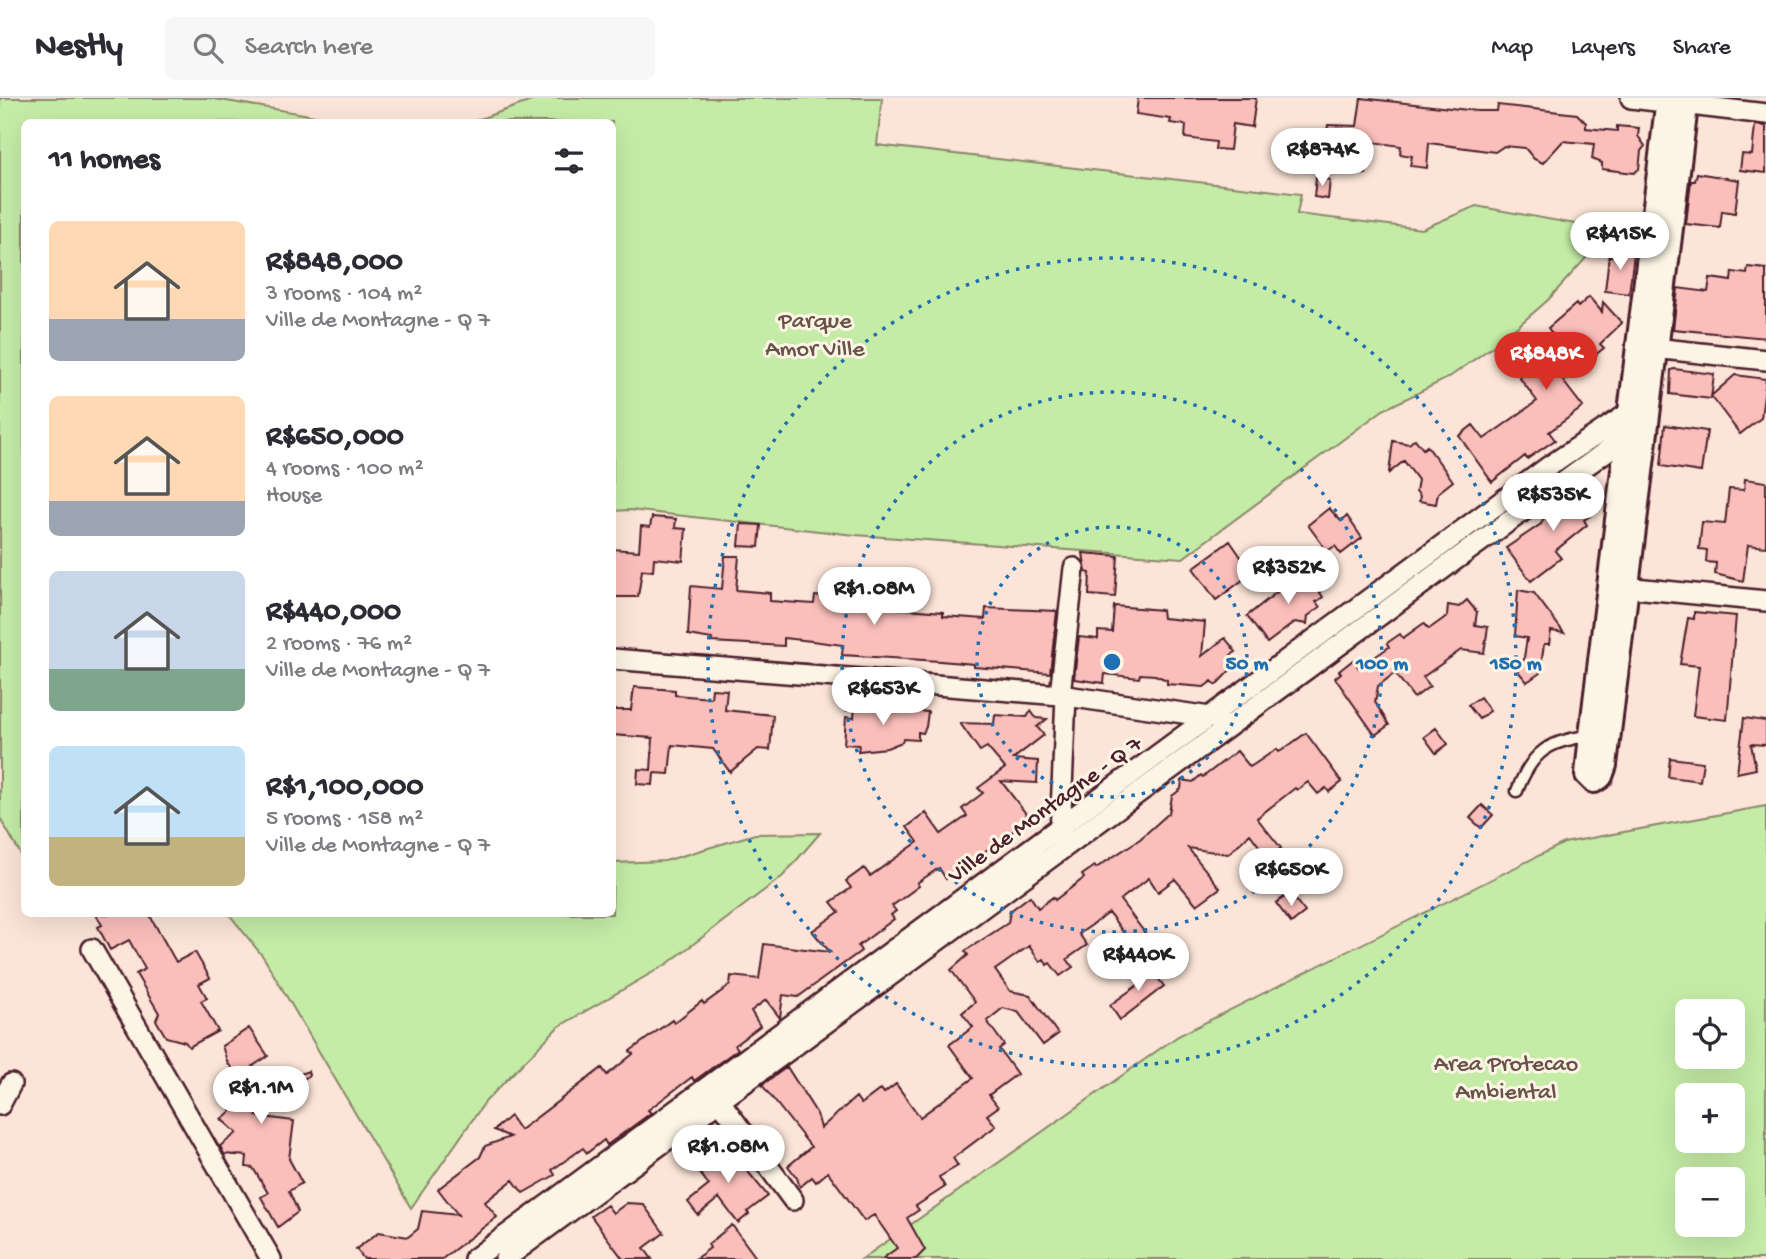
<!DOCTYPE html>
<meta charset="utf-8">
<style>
:root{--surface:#fff;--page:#f7f7f7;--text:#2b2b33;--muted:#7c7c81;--line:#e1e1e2;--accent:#d93025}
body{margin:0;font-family:"Gochi Hand",sans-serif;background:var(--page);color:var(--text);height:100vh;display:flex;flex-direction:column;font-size:26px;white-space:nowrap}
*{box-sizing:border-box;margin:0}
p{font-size:23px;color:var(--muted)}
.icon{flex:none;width:38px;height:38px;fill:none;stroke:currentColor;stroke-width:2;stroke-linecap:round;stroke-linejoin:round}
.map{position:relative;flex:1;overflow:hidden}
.side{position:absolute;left:21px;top:21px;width:595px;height:798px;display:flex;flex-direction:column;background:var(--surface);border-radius:10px;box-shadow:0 7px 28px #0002}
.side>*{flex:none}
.tools{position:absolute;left:1675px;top:901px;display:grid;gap:14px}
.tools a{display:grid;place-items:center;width:70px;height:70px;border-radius:10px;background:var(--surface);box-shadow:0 7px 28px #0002;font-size:35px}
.price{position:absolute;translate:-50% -60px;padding:0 16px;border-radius:24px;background:#fff;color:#222;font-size:23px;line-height:46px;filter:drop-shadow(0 2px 4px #0008)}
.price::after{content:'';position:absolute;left:50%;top:42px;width:21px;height:16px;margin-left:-10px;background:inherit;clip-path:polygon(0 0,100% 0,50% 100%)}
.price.on{background:var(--accent);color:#fff}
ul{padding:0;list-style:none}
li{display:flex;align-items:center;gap:21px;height:175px;padding:0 28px}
li span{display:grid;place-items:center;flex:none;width:196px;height:140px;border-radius:10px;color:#555}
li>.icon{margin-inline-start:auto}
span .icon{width:84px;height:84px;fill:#fffc;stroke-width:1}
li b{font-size:30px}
h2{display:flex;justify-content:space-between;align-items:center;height:84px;padding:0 28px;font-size:30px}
header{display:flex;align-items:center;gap:42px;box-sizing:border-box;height:98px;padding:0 35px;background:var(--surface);border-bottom:2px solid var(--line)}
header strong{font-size:33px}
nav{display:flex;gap:38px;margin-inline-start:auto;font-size:24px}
.search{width:490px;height:63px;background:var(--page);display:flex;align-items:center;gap:18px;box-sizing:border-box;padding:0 24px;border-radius:10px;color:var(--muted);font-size:26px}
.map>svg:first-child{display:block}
.green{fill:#c5eca7;stroke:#888669;stroke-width:2;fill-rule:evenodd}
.building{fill:#fbbfbb;stroke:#4a1f2b;stroke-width:2}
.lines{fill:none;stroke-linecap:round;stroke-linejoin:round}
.service-casing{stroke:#4a1f2b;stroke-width:15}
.minor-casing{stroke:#4a1f2b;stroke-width:24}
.tertiary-casing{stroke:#4a1f2b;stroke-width:30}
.service{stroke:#fcf5e5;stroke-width:10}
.minor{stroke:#fcf5e5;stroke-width:19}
.tertiary{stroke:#fcf5e5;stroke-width:24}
.ring{fill:none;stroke:#1f6fb2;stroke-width:3.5;stroke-dasharray:3.5 7}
.labels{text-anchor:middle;stroke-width:6;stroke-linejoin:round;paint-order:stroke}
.park-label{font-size:24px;fill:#69524a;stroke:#fcf5e5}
.street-label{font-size:24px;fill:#4a1f2b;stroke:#fcf5e5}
.centre{fill:#1f6fb2;stroke:#fcf5e5;stroke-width:3.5}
.ring-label{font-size:21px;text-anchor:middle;font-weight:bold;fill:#1f6fb2;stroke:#fcf5e5;stroke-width:6;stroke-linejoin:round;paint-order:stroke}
</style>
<header>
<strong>Nestly</strong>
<div class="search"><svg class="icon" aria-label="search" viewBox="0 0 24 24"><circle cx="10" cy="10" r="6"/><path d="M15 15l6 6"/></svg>Search here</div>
<nav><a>Map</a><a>Layers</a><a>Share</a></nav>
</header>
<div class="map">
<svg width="1766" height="1161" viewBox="0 0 1766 1161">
<rect width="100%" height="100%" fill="#fce5d8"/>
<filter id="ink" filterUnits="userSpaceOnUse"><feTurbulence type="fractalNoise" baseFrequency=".0143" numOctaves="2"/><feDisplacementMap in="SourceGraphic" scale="14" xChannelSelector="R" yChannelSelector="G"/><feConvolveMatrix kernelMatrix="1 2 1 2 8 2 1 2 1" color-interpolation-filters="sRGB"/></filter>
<g filter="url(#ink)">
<!-- green -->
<path class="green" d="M0 0H209L350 24H24V762L0 720Z
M540 0H882L877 47 1301 96 1297 116 1422 131 1476 108 1581 127 1586 160 1548 202 1502 242 1448 280 1383 312 1183 460 855 437 630 412 613 413 612 24H471Z
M1766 708V1161H862L1178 938 1564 745ZM1687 914H1732V959H1687ZM1687 998H1732V1043H1687ZM1687 1082H1732V1127H1687Z
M820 735 783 778 667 866 558 929 485 1004 411 1110 264 860 229 816H612L613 765 665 763 755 736Z"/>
<!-- building -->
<path class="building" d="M1138 0H1256L1252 29 1233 26 1230 52 1215 51 1216 44 1185 40 1186 27 1170 25 1171 21 1136 16Z
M1361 0 1477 13H1497L1498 7 1577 16 1586 25V30L1617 33V28L1639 30 1638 38 1645 48 1641 53 1639 71 1634 75 1602 71V65L1592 61 1594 46 1563 43 1543 65 1534 61 1525 50 1504 48 1495 54 1429 45 1427 70 1410 68 1412 58 1400 56 1401 48 1373 44 1366 76 1321 70 1328 27 1357 28Z
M1755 27 1766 28V75L1740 72 1742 56 1752 57Z
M1697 75 1739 82 1735 115 1722 113 1720 130 1686 126 1691 83H1695Z
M1316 80 1330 82 1328 101 1314 99Z
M1614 152 1634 155 1629 196 1605 193 1609 158H1613Z
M1748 169 1766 171V240L1673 231 1678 190 1708 194 1710 180 1731 183 1732 174 1747 176Z
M1589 199 1602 214 1603 204 1622 225 1600 246 1604 250 1563 283 1583 309 1549 334 1555 342 1527 361 1525 358 1492 384 1459 338 1473 327 1484 341 1537 303 1519 279 1537 266 1540 269 1562 250 1548 230 1576 206 1578 209Z
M1674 271 1714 276 1711 301 1670 296 1671 272Z
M1735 277 1766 281 1761 320 1740 336 1711 298Z
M1665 327 1707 333 1701 374 1661 368Z
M1415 341 1423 351 1427 348 1453 383 1438 395 1436 406 1419 403 1420 398 1416 393 1418 382 1404 363 1389 375 1393 343 1409 346Z
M1745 381 1766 384V449L1748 447 1743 483 1715 476 1716 465 1706 464 1707 452 1699 451 1702 424 1725 426 1729 391 1744 392Z
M1578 389 1591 390 1590 398 1597 399 1594 415 1584 422 1587 427 1555 453 1561 460 1531 483 1506 450 1541 426 1548 411Z
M1329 410 1341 423 1347 418 1362 440 1341 456 1335 448 1327 453 1308 427Z
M652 419 676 421 675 430 686 431 683 463 654 460 653 473 642 472 638 499H612V451L639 453 641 428 650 429Z
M741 426 761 427 759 449 739 448Z
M1230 443 1252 475 1216 502 1193 470Z
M1083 455 1118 458 1115 499 1089 497 1090 475 1086 474Z
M725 458H739L736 492 770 495V503L814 506 815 498 871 503 867 492 898 495 896 510 943 514V518L985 521 986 510 1057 513 1050 575 974 569V566L940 563 842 557 843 547 812 543 784 540V548L711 544 712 541 688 537 691 488 722 491Z
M1303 473 1309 480 1319 473 1327 485 1318 492 1323 499 1316 504 1320 509 1308 518 1307 526 1295 524 1267 545 1247 518Z
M1518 492 1534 495 1564 535 1551 533 1549 546H1544L1540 575 1527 584 1517 572 1523 566 1527 540 1515 538Z
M1467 502 1477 514 1475 527 1488 529 1484 555 1461 552 1423 579 1430 588 1414 600 1395 575 1378 588 1375 604 1389 627 1375 637 1335 580 1341 575 1339 573 1353 562 1359 570 1389 549 1387 545 1400 536 1403 540 1424 525 1429 531 1447 518 1448 507 1459 509Z
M1114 508 1162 512 1163 520 1205 524 1202 558 1225 540 1236 554 1231 557 1237 565 1216 587 1212 583 1204 589 1167 586V582L1155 577 1140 576 1139 580 1105 576 1104 585 1074 581 1079 539 1098 541V533L1112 534Z
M1694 514 1736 518 1727 622 1693 618 1699 568 1680 566 1688 520 1694 521Z
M634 589 675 592V597L711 600 712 591 727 592 725 612 773 617 770 652 758 651 730 674 713 651 672 647 669 676 654 675 653 687 637 686 638 671 651 672 653 640 612 637V612H631Z
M1480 599 1490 613 1479 621 1468 607Z
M855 607 928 614 926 629 923 635 918 634V642L903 641 902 644 887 650 858 653 859 647 844 646 846 619 854 620Z
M1031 613 1036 620 1047 621 1037 629 1044 637 1013 661 1038 663 1037 685 1001 683 1030 721 946 781 939 770 917 785 919 788 892 808 896 813 891 817 894 821 858 848 861 853 798 899 783 897 780 920 766 902 751 913 760 928 735 947 738 951 694 983 692 979 648 1012 651 1015 607 1047 604 1042 587 1055 583 1050 552 1072 555 1077 523 1095 513 1082 485 1104 497 1119 442 1161H364L356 1151 379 1134 408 1139 418 1131 422 1113 458 1117 438 1091 480 1059 485 1048 510 1039 494 1032 510 1018 520 1032 602 970 607 977 633 956 630 953 672 922 674 925 702 903 704 906 730 887 731 878 759 881 764 846 830 854 812 833 839 814 831 804 851 790 846 783 864 770 870 778 918 744 907 729 926 715 941 736 967 718 962 711 983 695 978 690 1005 670 987 649 980 653 960 625 994 626 995 617 1027 619Z
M1744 620 1766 623V647L1751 646 1756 671 1737 675Z
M1436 630 1448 646 1436 655 1424 639Z
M1306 635 1342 684 1329 694 1326 690 1318 696 1308 684 1297 692 1295 690 1257 720 1281 750 1268 760 1250 736 1228 756 1188 750 1220 790 1197 807 1175 781 1158 794 1149 780 1120 802 1145 835 1131 845 1109 815 1079 836 1087 847 1067 861 1073 869 1060 878 1050 865 1047 867 1044 861 1040 864 1029 848 995 872 1010 893 1030 897 1058 936 1043 947 1018 914 1003 910 987 923 1004 947 999 951 1017 976 989 997 998 1009 987 1017 996 1028 953 1060 958 1068 939 1079 945 1089 916 1108 919 1112 907 1120 925 1152 916 1161H882L897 1150 874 1117 864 1123 828 1074 816 1084 812 1079 800 1089 797 1080 788 1068 811 1049 762 987 787 969 817 1016 821 1030 856 999 861 1006 881 991 884 995 896 986 920 1019 973 980 949 947 973 929 962 915 975 904 951 872 968 857 965 853 1008 825 1010 813 1030 798 1038 810 1053 799 1055 802 1084 780 1082 777 1095 768 1096 770 1140 741 1169 715 1172 698 1181 691 1182 682 1193 684 1201 677 1203 679 1237 653 1250 669 1277 651 1279 654 1284 651Z
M1670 660 1703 664 1700 683 1668 679Z
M1482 707 1493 717 1481 730 1470 720Z
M1290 795 1305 814 1291 825 1276 805Z
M96 816H149L176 864 195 854 210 880 199 886 207 900 201 903 218 933 189 949 185 944 166 939 156 922 159 915 136 876 145 871 129 842 110 852 98 829 102 827Z
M1147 866 1164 888 1120 922 1110 907 1142 884 1135 875Z
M249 930 268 958 253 968 268 988 308 973 309 977 257 1018 294 1023 289 1061 302 1085 289 1093 298 1114 278 1129 261 1099 268 1095 253 1070 246 1069 247 1058 224 1056 220 1048 237 1035 221 1021 235 1010 226 989 242 979 228 966 222 948Z
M722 1042 768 1098 747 1114 749 1116 738 1125 719 1100 698 1117 688 1104 709 1087 699 1074 714 1058 710 1052Z
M627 1105 643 1106 664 1135 644 1150 652 1161H623L591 1118 607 1107 613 1115Z
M732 1127 757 1161H695L710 1150 708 1146Z"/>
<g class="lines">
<!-- service casing -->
<g class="service-casing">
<path id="service" d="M1517 693C1533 651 1549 644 1592 637"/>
</g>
<!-- minor casing -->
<g class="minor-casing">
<path id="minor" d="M1631 0 1766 16
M1644 249 1766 262
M1614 488 1766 503
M612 561 1060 597 1217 620
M1060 597 1074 470
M1060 737 1066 598
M92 851 271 1161
M719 1002 793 1102
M0 1007 11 986
M474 1161 1548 369 1638 309
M505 1161 1455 462 1636 332"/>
</g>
<!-- tertiary casing -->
<g class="tertiary-casing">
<path id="tertiary" d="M1669 0 1592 637 1588 676 1594 682 1600 678 1604 667 1686 0"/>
</g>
<!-- service -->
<use href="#service" class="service"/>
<!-- minor -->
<use href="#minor" class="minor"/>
<!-- tertiary -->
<use href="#tertiary" class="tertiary"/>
</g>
</g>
<!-- distance rings -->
<g class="ring">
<circle cx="1112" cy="564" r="135"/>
<circle cx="1112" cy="564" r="270"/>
<circle cx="1112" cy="564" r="404"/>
</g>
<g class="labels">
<!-- park labels -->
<g class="park-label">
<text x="815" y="229">Parque<tspan x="815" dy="28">Amor Ville</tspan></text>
<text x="1506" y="972">Area Protecao<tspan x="1506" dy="28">Ambiental</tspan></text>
</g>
<!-- street labels -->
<g class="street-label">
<text transform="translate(1044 710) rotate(-36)" y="8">Ville de Montagne - Q 7</text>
</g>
</g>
<circle cx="1112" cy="564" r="10" class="centre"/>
<g class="ring-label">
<text x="1247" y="571">50 m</text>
<text x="1382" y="571">100 m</text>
<text x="1516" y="571">150 m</text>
</g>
</svg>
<div class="tools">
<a><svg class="icon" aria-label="locate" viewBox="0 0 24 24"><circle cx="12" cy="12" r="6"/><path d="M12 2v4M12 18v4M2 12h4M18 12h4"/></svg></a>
<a>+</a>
<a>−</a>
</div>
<b class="price" style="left:1322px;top:90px">R$874K</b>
<b class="price" style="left:1620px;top:174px">R$415K</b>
<b class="price on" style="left:1546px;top:294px">R$848K</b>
<b class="price" style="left:1553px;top:435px">R$535K</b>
<b class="price" style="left:1288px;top:508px">R$352K</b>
<b class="price" style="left:874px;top:529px">R$1.08M</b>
<b class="price" style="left:883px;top:629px">R$653K</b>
<b class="price" style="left:1291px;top:810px">R$650K</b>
<b class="price" style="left:1138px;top:895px">R$440K</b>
<b class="price" style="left:261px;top:1028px">R$1.1M</b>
<b class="price" style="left:728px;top:1087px">R$1.08M</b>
<section class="side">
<h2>11 homes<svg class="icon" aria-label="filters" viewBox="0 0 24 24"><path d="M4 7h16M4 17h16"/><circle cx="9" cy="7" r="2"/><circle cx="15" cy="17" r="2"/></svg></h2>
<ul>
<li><span style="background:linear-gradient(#ffd9b3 70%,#9aa5b1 0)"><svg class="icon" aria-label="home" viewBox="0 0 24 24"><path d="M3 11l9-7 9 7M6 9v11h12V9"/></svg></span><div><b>R$848,000</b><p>3 rooms · 104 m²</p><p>Ville de Montagne - Q 7</p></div></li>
<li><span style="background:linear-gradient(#ffd9b3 75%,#9aa5b1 0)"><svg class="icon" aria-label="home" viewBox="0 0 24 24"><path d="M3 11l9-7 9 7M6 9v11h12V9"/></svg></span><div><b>R$650,000</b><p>4 rooms · 100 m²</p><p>House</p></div></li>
<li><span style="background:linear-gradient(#c9d6e8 70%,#7fa58c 0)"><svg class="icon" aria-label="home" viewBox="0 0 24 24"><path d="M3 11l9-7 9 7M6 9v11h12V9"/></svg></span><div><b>R$440,000</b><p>2 rooms · 76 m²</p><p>Ville de Montagne - Q 7</p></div></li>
<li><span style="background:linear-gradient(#bfe0f5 65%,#c2b280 0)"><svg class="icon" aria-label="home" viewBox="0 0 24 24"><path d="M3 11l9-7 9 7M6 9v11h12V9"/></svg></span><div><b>R$1,100,000</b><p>5 rooms · 158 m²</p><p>Ville de Montagne - Q 7</p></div></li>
</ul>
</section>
</div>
